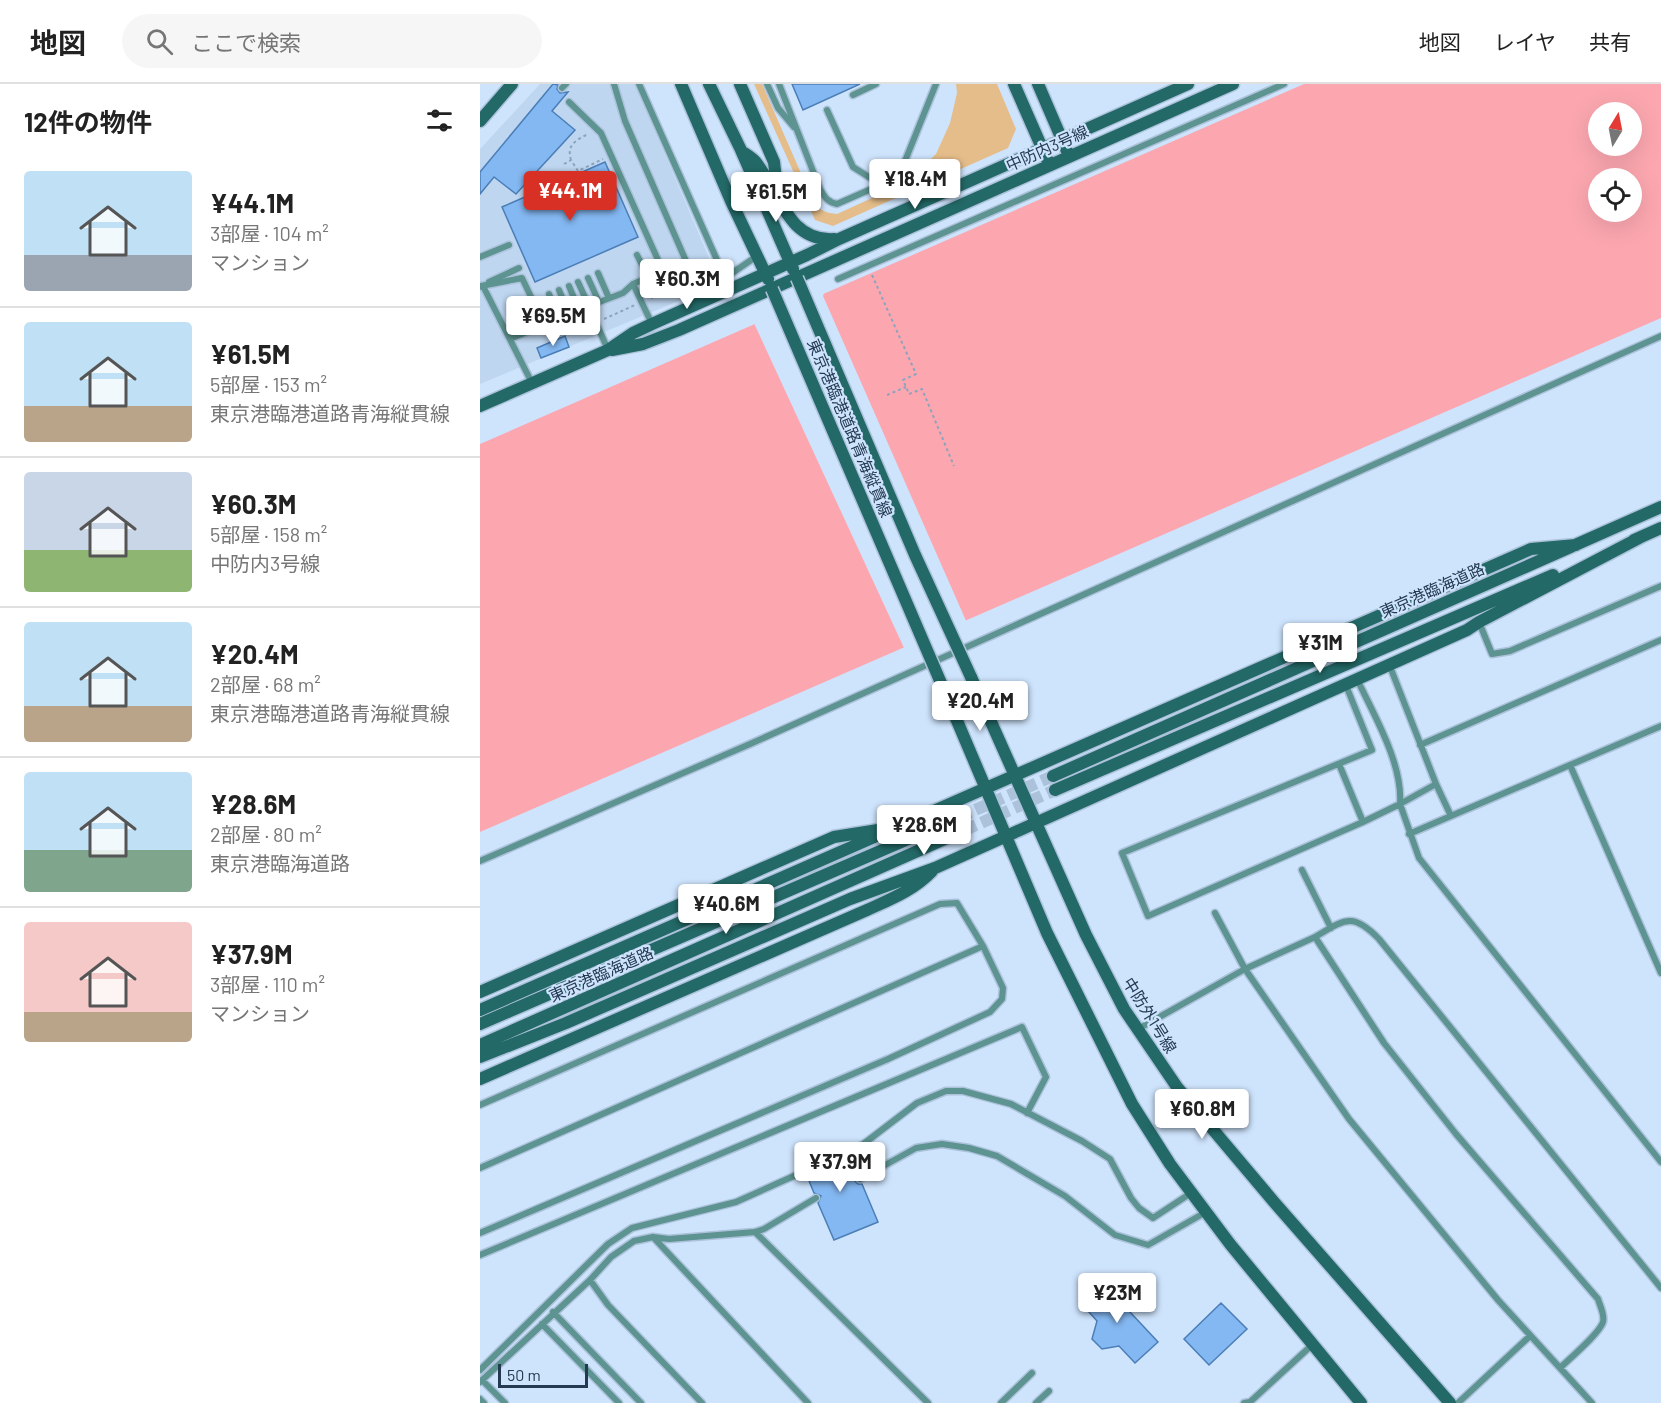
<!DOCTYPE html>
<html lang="ja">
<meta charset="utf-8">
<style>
:root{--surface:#fff;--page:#f6f6f6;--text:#222;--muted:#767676;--line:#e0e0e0;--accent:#d93025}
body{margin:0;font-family:Barlow,"Noto Sans JP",sans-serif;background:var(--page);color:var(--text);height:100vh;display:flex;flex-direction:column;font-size:22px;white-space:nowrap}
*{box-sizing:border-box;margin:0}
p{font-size:20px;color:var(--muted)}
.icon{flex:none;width:33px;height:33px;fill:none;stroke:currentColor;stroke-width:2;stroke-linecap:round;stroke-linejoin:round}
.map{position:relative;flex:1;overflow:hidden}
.side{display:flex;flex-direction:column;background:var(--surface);width:480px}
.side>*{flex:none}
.needle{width:39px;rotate:10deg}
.tools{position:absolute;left:1108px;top:18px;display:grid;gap:12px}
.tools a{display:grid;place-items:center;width:54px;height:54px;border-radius:50%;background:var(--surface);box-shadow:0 6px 24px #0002;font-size:30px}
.scale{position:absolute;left:18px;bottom:15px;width:90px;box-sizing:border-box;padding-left:6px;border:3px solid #243a53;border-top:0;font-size:16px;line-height:21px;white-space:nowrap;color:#243a53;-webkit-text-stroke:4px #cee4fd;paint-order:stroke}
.price{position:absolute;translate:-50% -51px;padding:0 14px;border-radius:6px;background:#fff;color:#222;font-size:20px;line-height:39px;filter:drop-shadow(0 2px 3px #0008)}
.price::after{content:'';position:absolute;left:50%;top:36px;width:18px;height:14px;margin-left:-9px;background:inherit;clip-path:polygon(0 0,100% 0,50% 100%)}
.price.selected{background:var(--accent);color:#fff}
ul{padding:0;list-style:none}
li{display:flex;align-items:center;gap:18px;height:150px;padding:0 24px}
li+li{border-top:2px solid var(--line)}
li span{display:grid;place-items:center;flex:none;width:168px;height:120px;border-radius:6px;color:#555}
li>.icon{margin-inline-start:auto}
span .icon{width:72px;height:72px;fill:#fffc;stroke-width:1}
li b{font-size:26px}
h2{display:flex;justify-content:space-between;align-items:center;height:72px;padding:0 24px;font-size:26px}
header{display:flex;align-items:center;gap:36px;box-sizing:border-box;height:84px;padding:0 30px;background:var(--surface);border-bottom:2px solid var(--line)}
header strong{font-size:28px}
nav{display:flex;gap:33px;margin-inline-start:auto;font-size:21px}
.search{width:420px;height:54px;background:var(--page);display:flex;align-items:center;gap:15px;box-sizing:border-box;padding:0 21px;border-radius:33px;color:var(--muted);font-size:22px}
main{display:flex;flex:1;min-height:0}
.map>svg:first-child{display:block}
.built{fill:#bed6f0}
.green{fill:#e5bd8a}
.water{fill:#fca7b0;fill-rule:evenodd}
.pier{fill:#cee4fd}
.building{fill:#84b8f2;stroke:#4b7eb6;stroke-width:1.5}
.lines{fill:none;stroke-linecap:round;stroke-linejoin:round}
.secondary-tunnel{stroke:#acc2db;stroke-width:12;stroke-dasharray:12 6;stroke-linecap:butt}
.lane-casing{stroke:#acc2db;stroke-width:9}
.secondary-casing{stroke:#acc2db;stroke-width:15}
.path{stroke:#8da3bc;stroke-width:2;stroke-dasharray:3 3;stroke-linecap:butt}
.lane{stroke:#5d9390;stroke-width:6}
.secondary{stroke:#236967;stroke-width:12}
.secondary-bridge-casing{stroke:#acc2db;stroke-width:15;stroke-linecap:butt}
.secondary-bridge{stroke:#236967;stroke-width:12}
.labels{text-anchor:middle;stroke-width:4.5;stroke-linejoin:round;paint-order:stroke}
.street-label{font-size:16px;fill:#243a53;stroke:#cee4fd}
</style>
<header>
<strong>地図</strong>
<div class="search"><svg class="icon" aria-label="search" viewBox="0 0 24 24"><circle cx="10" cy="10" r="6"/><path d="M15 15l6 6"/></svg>ここで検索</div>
<nav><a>地図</a><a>レイヤ</a><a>共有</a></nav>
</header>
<main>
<section class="side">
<h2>12件の物件<svg class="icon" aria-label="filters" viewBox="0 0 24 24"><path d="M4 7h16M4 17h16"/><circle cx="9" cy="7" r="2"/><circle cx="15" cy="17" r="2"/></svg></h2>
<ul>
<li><span style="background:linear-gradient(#bfe0f5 70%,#9aa5b1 0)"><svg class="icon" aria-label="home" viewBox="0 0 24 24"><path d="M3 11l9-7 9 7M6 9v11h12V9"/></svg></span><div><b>¥44.1M</b><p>3部屋 · 104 m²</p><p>マンション</p></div></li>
<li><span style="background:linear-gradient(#bfe0f5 70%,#b9a48a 0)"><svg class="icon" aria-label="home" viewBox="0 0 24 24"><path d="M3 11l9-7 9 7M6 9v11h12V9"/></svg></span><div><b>¥61.5M</b><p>5部屋 · 153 m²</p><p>東京港臨港道路青海縦貫線</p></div></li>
<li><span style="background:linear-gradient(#c9d6e8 65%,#8fb573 0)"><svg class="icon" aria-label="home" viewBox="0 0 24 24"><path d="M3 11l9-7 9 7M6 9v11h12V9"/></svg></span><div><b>¥60.3M</b><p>5部屋 · 158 m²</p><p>中防内3号線</p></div></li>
<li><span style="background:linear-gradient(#bfe0f5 70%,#b9a48a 0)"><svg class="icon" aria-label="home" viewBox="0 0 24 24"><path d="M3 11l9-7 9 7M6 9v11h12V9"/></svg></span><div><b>¥20.4M</b><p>2部屋 · 68 m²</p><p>東京港臨港道路青海縦貫線</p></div></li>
<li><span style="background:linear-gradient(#bfe0f5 65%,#7fa58c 0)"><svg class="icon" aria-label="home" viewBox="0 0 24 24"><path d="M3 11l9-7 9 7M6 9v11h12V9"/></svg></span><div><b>¥28.6M</b><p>2部屋 · 80 m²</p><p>東京港臨海道路</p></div></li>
<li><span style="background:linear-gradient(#f6c9c9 75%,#b9a48a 0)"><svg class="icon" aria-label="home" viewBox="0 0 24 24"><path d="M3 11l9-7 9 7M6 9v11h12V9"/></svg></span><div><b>¥37.9M</b><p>3部屋 · 110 m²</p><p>マンション</p></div></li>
</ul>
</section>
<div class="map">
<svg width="1181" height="1319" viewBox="0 0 1181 1319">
<rect width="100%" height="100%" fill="#cee4fd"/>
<!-- built -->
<path class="built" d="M60 0H155L233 183 227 205 0 300V65Z"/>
<!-- green -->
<path class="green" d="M274 0H282L334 119C341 127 347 129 357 130L427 98 456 70 470 39 477 9 476 0H517L536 45 528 64 353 142 335 136Z"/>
<!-- water -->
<path class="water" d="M824 0H1181V234L0 748V360ZM1119 28H1152V62H1119ZM1119 94H1152V128H1119Z"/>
<!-- pier -->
<path class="pier" d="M345 206 343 212 487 539 425 566 273 237Z"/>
<!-- building -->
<path class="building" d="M73 0 78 1 77 5 80 9 88 8 72 27 95 46 36 110 14 93 0 110V88Z
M312 0H380L323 26Z
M125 78 158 153 55 198 22 123Z
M85 252 89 263 61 274 57 264Z
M365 1060 366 1062 363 1069 365 1071 370 1072 378 1090 375 1097 378 1100H382L398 1138 354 1156 338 1119 341 1112 334 1109 327 1092 330 1085 328 1082H323L321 1078Z
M621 1197 678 1258 655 1279 639 1262 622 1265 612 1255 617 1237 599 1217Z
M741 1219 767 1245 729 1281 704 1255Z"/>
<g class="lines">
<!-- secondary-tunnel -->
<path class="secondary-tunnel" d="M479 733 573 692
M485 746 575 706"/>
<!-- lane casing -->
<g class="lane-casing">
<path id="lane" d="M134 0 145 37 206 177 153 200 172 240
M159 0 245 194 277 172
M287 0 298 24 314 43
M299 0 340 105C345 113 347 118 357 120L414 95 423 82 456 0
M82 4 86 0
M373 11 396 0
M89 18 121 49 183 187
M347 26 373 83 395 97 398 103
M157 171 168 193
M0 173 29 161
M118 189 129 214
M108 194 119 218
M358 195 804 0
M9 198 39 184
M0 202 4 204 52 299
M1 202 42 194 64 240
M89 202 99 226
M79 206 89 230
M69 210 79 234
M30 255 109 222 98 198
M128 266 109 222 143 209 153 200
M999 538 1012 570 1030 567 1181 502
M909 580 956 700 971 732
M865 599 892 666 642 769 668 832 883 738 920 720C923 680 894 631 877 595
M940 661 1181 556
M859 680 883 738
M1090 681 1181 889
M956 700 920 720 939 774 1181 1078
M929 750 1181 642
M0 777 270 660 1181 252
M822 786 851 844
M735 829 765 885 835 853 904 959 976 1050 1118 1215C1120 1222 1125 1231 1123 1238 1120 1249 1089 1275 1080 1284
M835 853C864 836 872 827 899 855L1181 1204
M658 945 765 885 869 1035 1018 1216 1112 1319
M0 1021 460 820 477 819 503 862 523 904 522 915 510 928 408 975 0 1149
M368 1067 382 1061 437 1019 466 1007H483L531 1020 602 1057 630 1075 651 1114 659 1124 673 1134 711 1109
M0 1084 503 862
M380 1095 436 1064 462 1060 489 1064 517 1072 585 1112 635 1151 668 1161 726 1128
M275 1148 448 1319
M173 1153 328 1319
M0 1171 542 943 566 993 547 1029
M73 1228 161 1319
M62 1240 139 1319
M0 1286 128 1160 152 1144 256 1118 325 1087
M2 1296 25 1319
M0 1298 110 1196
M0 1315 4 1319
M222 1319 128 1221 110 1196 131 1173 154 1157 173 1153 189 1155 275 1148 284 1145 336 1114
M521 1319 552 1289
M556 1319 569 1307
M764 1319 770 1318 832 1261
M978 1319 1050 1252"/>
</g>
<!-- secondary casing -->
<g class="secondary-casing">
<path id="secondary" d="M201 0 251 117 288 195
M229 0 261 66 313 185
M260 0 294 78 298 112
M534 0 569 80
M558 0 589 72
M0 37 32 0
M264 69C269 72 275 76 278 81 300 111 309 158 354 155
M132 266 163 260 199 246 753 0
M0 322 128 266 153 249 172 240 327 171 359 155 708 0
M1154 456 1181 444
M491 593 606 851 644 925 697 1003 794 1118 970 1319
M464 606 567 849 652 1020 690 1080 750 1160 881 1319
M573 692 1181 423
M575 706 1073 491
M0 908 354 753 398 746
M0 926 1051 465 1096 461
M0 940 479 733
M0 961 485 746
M0 973 86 939 370 815 455 784 987 546 999 538 1161 453
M0 995 387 826C411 815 434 806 452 787"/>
</g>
<!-- path -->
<path class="path" d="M91 76C86 60 97 56 108 50
M84 80 91 76 98 87 123 75
M392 191 436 290 423 296 429 310 442 305 474 382
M171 214 185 208 180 197
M124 235 155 221
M91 249 108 242
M407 311 426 303"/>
<!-- lane -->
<use href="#lane" class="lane"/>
<!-- secondary -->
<use href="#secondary" class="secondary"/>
<!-- secondary-bridge casing -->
<g class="secondary-bridge-casing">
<path id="secondary-bridge" d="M317 194 435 471 491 593
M292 205 464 606"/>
</g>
<!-- secondary-bridge -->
<use href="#secondary-bridge" class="secondary-bridge"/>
</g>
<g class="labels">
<!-- street labels -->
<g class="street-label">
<text transform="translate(567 64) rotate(-24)" y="6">中防内3号線</text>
<text transform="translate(370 344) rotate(67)" y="6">東京港臨港道路青海縦貫線</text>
<text transform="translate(952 506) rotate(-24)" y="6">東京港臨海道路</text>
<text transform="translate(121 890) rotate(-24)" y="6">東京港臨海道路</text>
<text transform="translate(670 931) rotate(58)" y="6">中防外1号線</text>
</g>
</g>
</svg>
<div class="tools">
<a><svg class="needle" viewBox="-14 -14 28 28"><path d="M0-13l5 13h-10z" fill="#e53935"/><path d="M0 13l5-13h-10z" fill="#767676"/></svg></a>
<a><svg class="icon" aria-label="locate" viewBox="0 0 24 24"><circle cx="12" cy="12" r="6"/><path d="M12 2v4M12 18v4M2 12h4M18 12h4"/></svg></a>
</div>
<div class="scale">50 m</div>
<b class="price" style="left:435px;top:126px">¥18.4M</b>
<b class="price selected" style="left:90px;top:138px">¥44.1M</b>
<b class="price" style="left:296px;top:139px">¥61.5M</b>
<b class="price" style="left:207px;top:226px">¥60.3M</b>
<b class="price" style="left:73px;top:263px">¥69.5M</b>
<b class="price" style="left:840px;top:590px">¥31M</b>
<b class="price" style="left:500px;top:648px">¥20.4M</b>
<b class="price" style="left:444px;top:772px">¥28.6M</b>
<b class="price" style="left:246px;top:851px">¥40.6M</b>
<b class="price" style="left:722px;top:1056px">¥60.8M</b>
<b class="price" style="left:360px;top:1109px">¥37.9M</b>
<b class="price" style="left:637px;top:1240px">¥23M</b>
</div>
</main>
